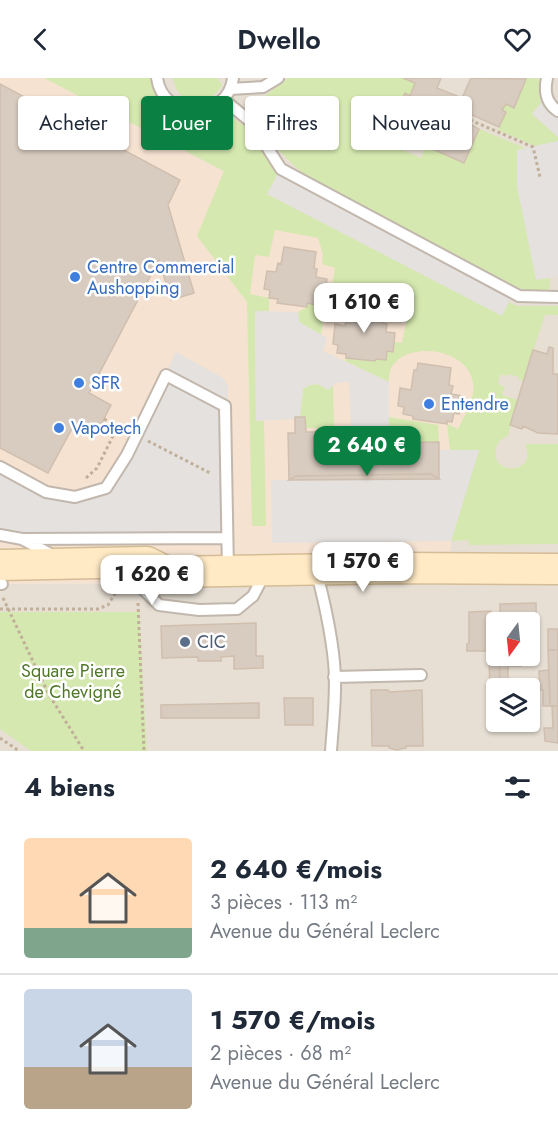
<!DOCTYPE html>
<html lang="fr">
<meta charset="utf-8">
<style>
:root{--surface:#fff;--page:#f6f6f7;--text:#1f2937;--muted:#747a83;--line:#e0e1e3;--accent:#0b8043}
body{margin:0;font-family:Jost,sans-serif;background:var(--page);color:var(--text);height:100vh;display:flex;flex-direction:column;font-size:22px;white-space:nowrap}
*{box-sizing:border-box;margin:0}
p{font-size:20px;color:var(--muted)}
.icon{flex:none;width:33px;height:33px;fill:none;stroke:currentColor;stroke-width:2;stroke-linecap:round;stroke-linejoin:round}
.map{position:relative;height:673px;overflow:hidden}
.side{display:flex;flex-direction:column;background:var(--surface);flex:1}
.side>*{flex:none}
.top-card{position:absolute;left:18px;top:18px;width:522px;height:54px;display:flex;gap:12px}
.needle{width:39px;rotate:195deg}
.tools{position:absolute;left:486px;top:534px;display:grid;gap:12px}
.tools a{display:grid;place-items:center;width:54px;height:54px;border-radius:6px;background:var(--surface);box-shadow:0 2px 4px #0004;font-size:30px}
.price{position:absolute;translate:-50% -51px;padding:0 14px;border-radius:12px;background:#fff;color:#222;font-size:20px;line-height:39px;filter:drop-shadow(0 2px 3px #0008)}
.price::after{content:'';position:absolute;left:50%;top:36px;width:18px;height:14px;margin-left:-9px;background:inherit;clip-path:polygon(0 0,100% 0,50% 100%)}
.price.selected{background:var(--accent);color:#fff}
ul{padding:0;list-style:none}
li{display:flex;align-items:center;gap:18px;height:150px;padding:0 24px}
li+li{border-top:2px solid var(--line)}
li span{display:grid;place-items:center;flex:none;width:168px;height:120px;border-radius:6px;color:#555}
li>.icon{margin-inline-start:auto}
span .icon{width:72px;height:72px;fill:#fffc;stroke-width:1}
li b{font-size:26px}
h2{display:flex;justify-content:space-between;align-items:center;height:72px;padding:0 24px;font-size:26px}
.pill{padding:0 21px;border-radius:6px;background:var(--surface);box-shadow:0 2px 4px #0004;font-size:21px;line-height:54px}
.pill.selected{background:var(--accent);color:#fff}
header{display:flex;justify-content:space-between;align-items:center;height:78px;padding:0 24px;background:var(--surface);font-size:27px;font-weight:600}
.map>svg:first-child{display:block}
.residential{fill:#e7dfd4;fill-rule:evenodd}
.commercial{fill:#f5e2d1}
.green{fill:#d5e8af}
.parking{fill:#e4e1de}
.building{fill:#d8cbbf;stroke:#d0bfaf;stroke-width:1.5}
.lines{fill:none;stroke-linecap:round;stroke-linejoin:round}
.service-casing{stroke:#c2b7ac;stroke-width:14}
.secondary-casing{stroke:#d4bc96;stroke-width:33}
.path{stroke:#c1af9a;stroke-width:3;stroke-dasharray:3 3;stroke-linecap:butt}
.service{stroke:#fff;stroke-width:10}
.secondary{stroke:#ffeac5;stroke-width:30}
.shop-dot{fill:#3f7fe0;stroke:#fff;stroke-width:2}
.service-dot{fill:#5c6f8a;stroke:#fff;stroke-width:2}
.labels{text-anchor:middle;stroke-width:5;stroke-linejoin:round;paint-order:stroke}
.shop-label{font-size:18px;fill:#366cbe;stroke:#fff;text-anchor:start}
.service-label{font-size:18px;fill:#4e5e75;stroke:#fff;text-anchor:start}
.park-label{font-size:18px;fill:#507828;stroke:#fff}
</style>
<header><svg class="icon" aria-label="back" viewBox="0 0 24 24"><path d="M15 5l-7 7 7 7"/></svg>Dwello<svg class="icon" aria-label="heart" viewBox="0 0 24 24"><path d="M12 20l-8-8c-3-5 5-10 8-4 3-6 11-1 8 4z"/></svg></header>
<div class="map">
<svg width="558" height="673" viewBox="0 0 558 673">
<rect width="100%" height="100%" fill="#f3eee6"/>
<!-- residential -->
<path class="residential" d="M44 0H558V673H0V506L137 505 167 494 448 491 451 463 502 238ZM496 544H530V578H496ZM496 610H530V644H496Z"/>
<!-- commercial -->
<path class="commercial" d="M0 0H44L515 244 451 463 448 491 167 494 147 505 0 506Z"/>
<!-- green -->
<path class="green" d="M44 0H151C156 27 170 41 199 39 211 38 225 35 236 42 255 54 265 78 277 97L267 116 502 237 509 224 517 228H558V237H545L523 303 519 302V299L508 296 507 298 500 296 498 306 505 309 502 317 518 322 508 358C502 360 497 364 496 371 490 399 539 396 525 366H558V466L470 467 468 462 451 463 479 372H450L447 346 458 351C463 340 471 329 473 316 481 264 385 258 389 304L345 283 346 280 375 283 376 281 386 282 387 273 393 274 394 264 402 265 407 239 396 238 395 225 390 214 349 207 344 212 339 231 325 229 321 257 299 244 298 234 307 229V225L317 227 318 219H324L325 213 331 214 335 190 322 186 323 176 318 160 275 152 269 179 255 177 250 216 269 220V233L255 234 256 343H264L266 448H252L247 224 197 158 224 93Z
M173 0H217L222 7C209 30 177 29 173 0Z
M288 0H403L415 5 410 18 405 15 396 38 432 54 429 62 410 55 403 72 421 80 426 68 464 85 479 51 525 70 517 72 536 201 549 200 550 209 548 213 526 212 517 209 306 97C288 84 267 62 259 41 257 35 259 28 260 22Z
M524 0 541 1 539 15 541 25 532 36 558 59V63L535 68 498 52 505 34 502 32 506 26 514 29 526 1Z
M318 306 328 311 333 308 334 350H305V339H300L303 311 310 307Z
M389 339 438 347 439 364 396 365 395 353 389 349Z
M0 534H139L147 673H31L0 651Z"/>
<!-- parking -->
<path class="parking" d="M546 20 558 33V59L532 36Z
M558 63V198L536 202 517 108V72Z
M281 91 513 215 502 238 267 116Z
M255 233 298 234 299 244 327 260 323 273 389 304V349L351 350 349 304 336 305 328 312 318 306 310 307 303 311 300 339H295V341L256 343Z
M176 274 223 300 228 308 227 460 26 461 0 453V389L46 414 75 419 106 410 127 377Z
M439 372H479L451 463 272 465 271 402 439 401Z"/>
<!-- building -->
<path class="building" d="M403 0H441L437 10 462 20 471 0 526 1 514 30 506 26 502 32 506 34 499 49 470 36 466 44 479 51 464 85 426 68 432 54 396 38 405 15 410 18 415 5Z
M0 6 180 102 168 127 194 215 171 222 159 182 89 315 111 327 96 356 75 345 48 395 0 370Z
M284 169 316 174 314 190 317 191 316 199 327 201 324 219H318L317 227 307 225V229L277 225 278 221 269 220 270 212 264 211 267 193 276 194 278 185 281 186Z
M353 224 385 228 383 245 387 246 386 254 395 255 393 274 387 273 386 282 376 281 375 283 346 280V276L337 275 338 267 333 266 335 246 345 248 348 230H352Z
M549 269 553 270V296H558V356L538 355 523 348 522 351 510 347 533 272 547 276Z
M418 285 451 290 449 307 453 308 451 316 463 318 459 336 454 335 452 344 447 343V346L413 341V338L403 336 404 329 398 328 400 310 411 312 414 292H417Z
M295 339H305L306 354 395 353 396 365 439 364V401L431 396 296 398 289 402 288 355H295Z
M431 396 439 401 289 402 296 398Z
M536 525 537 577 521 578V588H509V578H530V544H500V526Z
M491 533 493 569H496V578H499L500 610H496V623H490L489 573H467V566L469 565V534Z
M256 545V578H263V590L234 591V578L221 579V583H198V579L162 580 161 548Z
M548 551H558V572H548Z
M548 572H558V628H550Z
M499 578H508V602H500Z
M549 592 550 628H543V612H540L539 593Z
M371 612H388L389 614 422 612 423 668H406V670L397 672 389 670V668H372Z
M284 620H313V647H285Z
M259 625V640H161V627Z
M552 628H558V665L545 663 544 650H553Z"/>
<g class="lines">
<!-- service casing -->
<g class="service-casing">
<path id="service" d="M157 0C163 43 228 43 233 0
M547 0C544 14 546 25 558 33
M230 11 263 9 278 0
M223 21 251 44 281 91 519 218 558 219
M0 389 46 414 75 419 106 410 127 377 166 297 225 328 228 493
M0 457 22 461 54 478
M22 461 227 460
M316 492C324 522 331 553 334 584 337 613 333 644 331 673
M137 505 159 527 199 532 237 531 253 518 265 495
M0 506H2
M334 599 421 597"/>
</g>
<!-- secondary casing -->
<g class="secondary-casing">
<path id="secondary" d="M0 487 147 484 167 494 400 490 558 491"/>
</g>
<!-- path -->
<path class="path" d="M470 42 533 69 540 99
M104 341 118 348
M148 363 210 395
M86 400 97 390 118 348
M3 520 48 615 84 673
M138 525 144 673
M0 531H98L108 527 121 506
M0 660 19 673"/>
<!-- service -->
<use href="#service" class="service"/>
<!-- secondary -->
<use href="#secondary" class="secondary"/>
</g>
<!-- markers -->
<g class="shop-dot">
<circle cx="75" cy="199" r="6"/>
<circle cx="79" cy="305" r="6"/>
<circle cx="429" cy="326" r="6"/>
<circle cx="59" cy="350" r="6"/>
</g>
<circle class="service-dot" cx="185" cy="564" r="6"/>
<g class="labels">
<!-- shop labels -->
<g class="shop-label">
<text x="87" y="195">Centre Commercial<tspan x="87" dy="21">Aushopping</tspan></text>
<text x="91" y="311">SFR</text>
<text x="441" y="332">Entendre</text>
<text x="71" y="356">Vapotech</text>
</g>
<!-- service labels -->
<g class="service-label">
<text x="197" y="570">CIC</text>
</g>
<!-- park labels -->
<g class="park-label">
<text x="73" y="599">Square Pierre<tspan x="73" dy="21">de Chevigné</tspan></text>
</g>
</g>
</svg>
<div class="tools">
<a><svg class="needle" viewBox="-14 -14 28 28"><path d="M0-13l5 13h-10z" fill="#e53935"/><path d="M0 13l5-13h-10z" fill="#747a83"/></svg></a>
<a><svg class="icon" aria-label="layers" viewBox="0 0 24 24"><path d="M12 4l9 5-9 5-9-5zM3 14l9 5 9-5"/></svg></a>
</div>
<b class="price" style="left:364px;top:256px">1 610 €</b>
<b class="price selected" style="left:367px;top:399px">2 640 €</b>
<b class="price" style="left:363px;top:515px">1 570 €</b>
<b class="price" style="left:152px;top:528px">1 620 €</b>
<div class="top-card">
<a class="pill">Acheter</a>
<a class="pill selected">Louer</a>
<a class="pill">Filtres</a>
<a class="pill">Nouveau</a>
</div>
</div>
<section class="side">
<h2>4 biens<svg class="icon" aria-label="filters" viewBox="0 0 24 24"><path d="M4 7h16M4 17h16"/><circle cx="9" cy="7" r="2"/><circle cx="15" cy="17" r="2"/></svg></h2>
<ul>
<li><span style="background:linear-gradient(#ffd9b3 75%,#7fa58c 0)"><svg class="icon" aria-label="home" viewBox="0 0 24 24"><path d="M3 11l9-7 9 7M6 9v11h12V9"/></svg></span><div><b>2 640 €/mois</b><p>3 pièces · 113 m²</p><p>Avenue du Général Leclerc</p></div></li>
<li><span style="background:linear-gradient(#c9d6e8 65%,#b9a48a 0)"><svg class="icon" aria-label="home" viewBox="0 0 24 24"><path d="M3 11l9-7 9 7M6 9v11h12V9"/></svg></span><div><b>1 570 €/mois</b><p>2 pièces · 68 m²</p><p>Avenue du Général Leclerc</p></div></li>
</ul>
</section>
